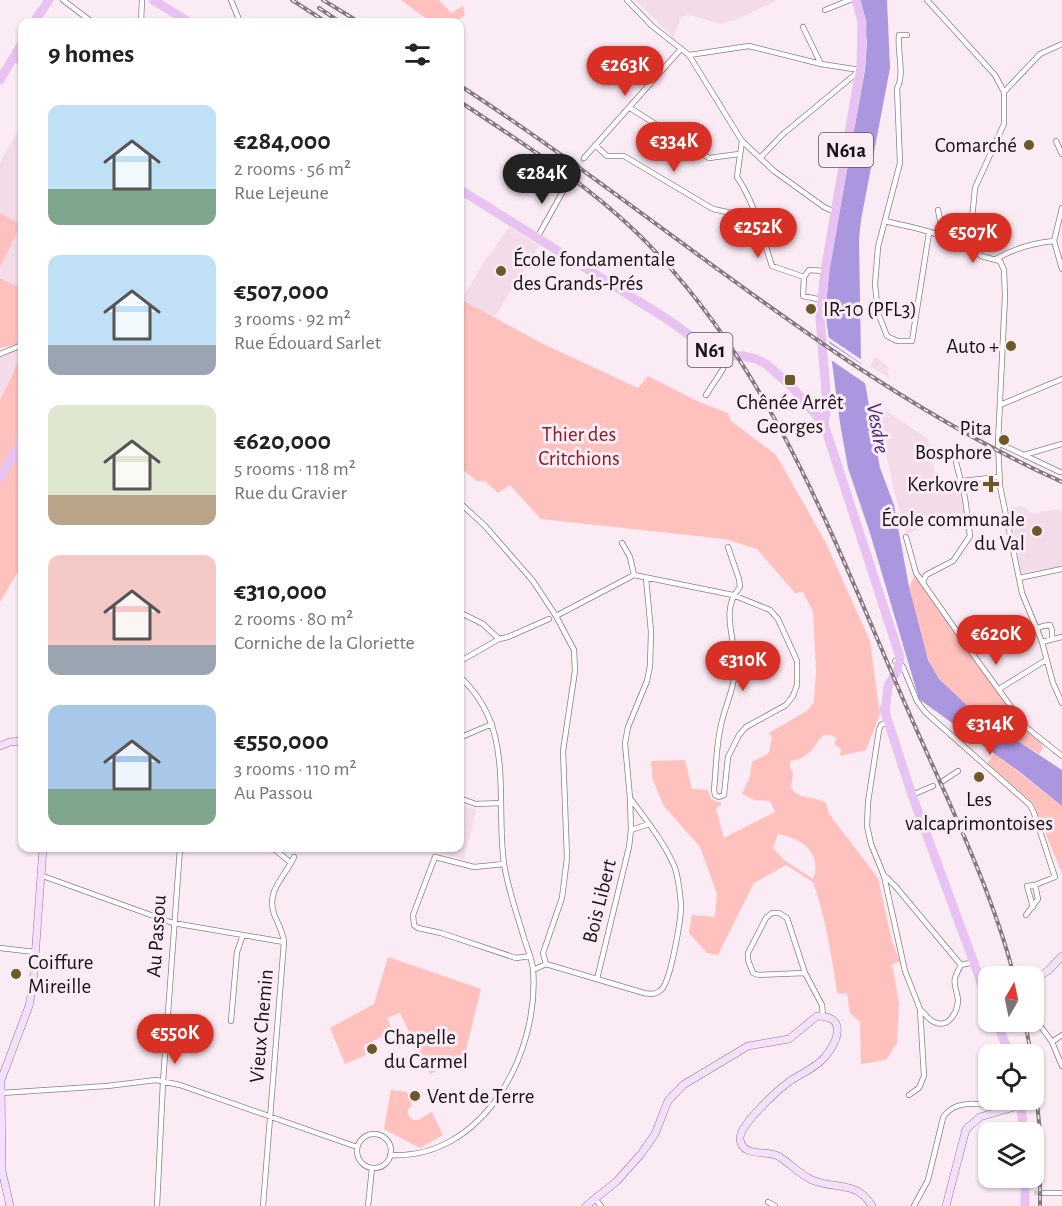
<!DOCTYPE html>
<meta charset="utf-8">
<style>
:root{--surface:#fff;--page:#f6f6f6;--text:#222;--muted:#767676;--accent:#d93025}
body{margin:0;font-family:"Alegreya Sans",sans-serif;background:var(--page);color:var(--text);height:100vh;display:flex;flex-direction:column;font-size:22px;white-space:nowrap}
*{box-sizing:border-box;margin:0}
p{font-size:20px;color:var(--muted)}
.icon{flex:none;width:33px;height:33px;fill:none;stroke:currentColor;stroke-width:2;stroke-linecap:round;stroke-linejoin:round}
.map{position:relative;flex:1;overflow:hidden}
.details{position:absolute;left:18px;top:18px;width:446px;height:834px;display:flex;flex-direction:column;background:var(--surface);border-radius:12px;box-shadow:0 2px 4px #0004}
.details>*{flex:none}
.needle{width:39px;rotate:9deg}
.controls{position:absolute;left:978px;top:966px;display:grid;gap:12px}
.controls a{display:grid;place-items:center;width:66px;height:66px;border-radius:12px;background:var(--surface);box-shadow:0 2px 4px #0004;font-size:30px}
.price{position:absolute;translate:-50% -51px;padding:0 14px;border-radius:21px;background:var(--accent);color:#fff;font-size:20px;line-height:39px;filter:drop-shadow(0 2px 3px #0008)}
.price::after{content:'';position:absolute;left:50%;top:36px;width:18px;height:14px;margin-left:-9px;background:inherit;clip-path:polygon(0 0,100% 0,50% 100%)}
.price.current{background:#222;color:#fff}
ul{padding:0;list-style:none}
li{display:flex;align-items:center;gap:18px;height:150px;padding:0 30px}
li span{display:grid;place-items:center;flex:none;width:168px;height:120px;border-radius:12px;color:#555}
li>.icon{margin-inline-start:auto}
span .icon{width:72px;height:72px;fill:#fffc;stroke-width:1}
li b{font-size:26px}
h2{display:flex;justify-content:space-between;align-items:center;height:72px;padding:0 30px;font-size:26px}
.map>svg:first-child{display:block}
.built{fill:#f3dbea}
.green{fill:#fec1bd;fill-rule:evenodd}
.water{fill:#ab97df}
.pier{fill:#fbebf5}
.lines{fill:none;stroke-linecap:round;stroke-linejoin:round}
.street-tunnel{stroke:#d9cbd4;stroke-width:4.5;stroke-dasharray:4.5 2;stroke-linecap:butt}
.street-casing{stroke:#8d7e87;stroke-width:6}
.secondary-casing{stroke:#8d7e87;stroke-width:8}
.primary-casing{stroke:#d5d5d5;stroke-width:9}
.street{stroke:#fff;stroke-width:4.5}
.secondary{stroke:#f4e0fa;stroke-width:7}
.primary{stroke:#e9c1f5;stroke-width:8}
.rail-casing{stroke:#82787e;stroke-width:4}
.rail{stroke:#fbebf5;stroke-width:1.5;stroke-dasharray:4.5;stroke-linecap:butt}
.poi-dot{fill:#6d5827;stroke:#fbebf5;stroke-width:2}
.labels{text-anchor:middle;stroke-width:6;stroke-linejoin:round;paint-order:stroke}
.shield{fill:#fbebf5;stroke:#5c5459;stroke-width:1.5}
.shield-label{font-size:20px;font-weight:bold;fill:#181316}
.poi-label{font-size:21px;fill:#181316;stroke:#fbebf5;text-anchor:end}
.park-label{font-size:21px;fill:#852027;stroke:#fbebf5}
.street-label{font-size:21px;fill:#181316;stroke:#fbebf5}
.water-label{font-size:22px;font-style:italic;fill:#46267a;stroke:#fbebf5}
</style>
<div class="map">
<svg width="1062" height="1206" viewBox="0 0 1062 1206">
<rect width="100%" height="100%" fill="#fbebf5"/>
<!-- built -->
<path class="built" d="M635 0H777L735 20 720 24 687 14 681 18 673 37Z
M22 124V289L0 278V267L9 250 0 244V235L8 218 0 213V162Z
M509 227 539 246 496 315 491 316 464 300 465 294 485 261Z
M22 337V353L0 401V351L5 350Z
M875 357 887 365 889 378 870 366Z
M877 409 885 410 928 439 938 487 960 488 967 528 945 530 937 518 907 535 894 491Z
M1022 506 1033 514 1057 509 1062 511V566L1021 573 1010 508Z
M459 803 476 810 464 860 424 848H459Z"/>
<!-- green -->
<path class="green" d="M401 0H439L451 13 463 6 465 15C440 35 422 15 401 0Z
M0 213 21 225 0 267Z
M0 278 22 289V340L18 344 0 348Z
M459 298 541 343 638 388 648 376 697 401 728 413 731 421 776 455 826 543 870 641 880 714 866 750 840 756 841 749 834 744 837 738C819 729 821 741 811 751 805 757 798 760 790 761V768L793 772 791 788C799 800 814 796 826 803L829 814 878 878 892 941 900 962 892 964 899 1003 897 1043 886 1060 861 1064 860 1022 850 1013 847 993 839 994 837 991C831 954 826 918 813 882L786 865 754 883 718 955 707 953 689 933 692 915 715 917 717 894 700 847 664 806 653 780 651 761 685 760 692 789 708 790 711 799 722 803 716 809 724 838 775 812 770 801 755 800 742 794 750 777 752 762 769 753 772 737 769 733 808 710 814 702 816 671 813 612 803 592 795 593 757 549 725 539 541 519 510 485 498 493 485 481H477L459 467ZM778 834C801 838 823 853 813 879L784 860 773 848Z
M22 353V565L0 602V401Z
M916 573 1026 727 1040 739 1043 748 1039 754C1004 732 943 699 928 659 919 636 915 611 909 587Z
M995 754 1062 806V873L1033 803 987 763Z
M388 957 481 989 464 1058 430 1074 400 1013 387 1018 393 1031 363 1046 366 1055 345 1064 330 1028 374 1004Z
M391 1090 407 1092 412 1105 407 1111 410 1118 416 1121 432 1112 443 1135 420 1148 384 1129Z"/>
<!-- water -->
<path class="water" d="M860 0H887L890 68 861 220 859 239 861 360 880 468 894 505 909 587 928 660 939 679 975 713 1062 770V806L1021 773 919 699 870 533 848 468 840 423 826 317 827 294 830 263 865 70 867 41Z"/>
<!-- pier -->
<path class="pier" d="M825 335 865 362V366L826 339Z
M826 341 866 367 869 386 828 358Z"/>
<g class="lines">
<!-- street-tunnel -->
<path class="street-tunnel" d="M567 184 584 158
M1034 1193H1044"/>
<!-- street casing -->
<g class="street-casing">
<path id="street" d="M63 0 92 22
M231 0 240 22
M627 0 652 26 689 55 742 141 774 171 824 207 835 212
M927 0 995 75 1004 92V124L975 188 972 219V240L977 252 981 256 1000 261 1004 270 1005 296 998 443 1000 486 1022 593 1042 642 1053 683 1062 703
M825 10 850 0
M141 22 142 0
M803 27 821 64
M907 35H899C897 50 905 76 897 88L900 163 878 247 875 284 878 313 887 336 897 341H912L929 233
M689 55 749 46 821 64 860 70
M1004 92 1040 54 1062 44
M630 108 709 158 739 154
M742 141 737 177C755 203 762 236 772 266L804 277 809 270 825 271
M1056 141 1062 154
M595 145 607 156H624L713 209 741 215 753 211
M584 158 681 49
M760 158 782 135 858 72
M938 210 941 225
M885 221C899 225 932 230 942 237L949 234
M937 233 938 227 944 225 948 228 949 234C957 239 963 241 972 240
M537 238 567 184
M1054 241 1062 269
M996 259C1013 249 1034 243 1054 241L1062 208
M804 277 803 296 822 300
M0 354 22 345
M706 395 723 369 725 356
M1000 405 1062 379
M998 443 1024 455 1062 444
M1024 455 1060 472
M962 481 999 477
M459 502 485 526 533 581 556 616 574 650 575 671 563 751 567 858 562 898 543 953 546 964 533 970
M906 537 916 573 977 660 1026 727 1062 756
M622 543 630 557 634 575
M1019 578 1062 569
M923 582 926 575 953 561 970 536 965 498 956 462
M459 612 483 624 499 639 459 662
M556 616 634 575 733 595 770 610 778 619 793 652 797 661V685L793 696 786 705 746 727 739 735 728 757 724 795 719 797 715 795 714 790C716 770 716 749 720 730 723 710 734 691 735 671 738 642 718 612 740 587L739 579 728 547
M1036 629 1043 626 1050 625 1052 630V639
M499 639 508 637 549 619
M1042 642 1062 637
M895 661 900 663 903 667 917 701 925 712 1030 805 1034 813 1055 877
M999 689 1046 660
M887 722 881 725 879 730 868 802 867 826 871 844 884 876 905 971 920 1009 924 1076 919 1088 909 1095
M459 738 492 724
M943 781 958 771
M912 795 933 786
M459 798 476 804 501 803
M631 830 649 824
M273 848 291 863
M504 864 474 867 435 857 413 915 414 925 418 928 441 933 516 958 530 956
M40 875 173 923 284 942
M885 876 896 887 961 965
M1033 907 1027 886 1035 885 1055 877
M1026 915 1038 899 1035 885
M0 948 35 952
M546 964 644 993C651 994 655 995 661 990 671 981 681 919 681 905 680 893 679 880 675 868 665 843 646 820 630 798
M805 973 759 975 753 973 748 960V953L766 918 772 913H779L787 918 805 973 822 1005 823 1016
M597 979 629 847 631 830 630 798 625 743 628 727 647 681 650 666 651 632 646 578
M1034 1007 1039 1024 1052 1042 1062 1035
M920 1009C924 1013 929 1020 934 1022 948 1029 957 1013 958 1001 958 993 953 986 955 978 956 974 959 969 961 965L974 962
M231 1021 237 952 243 935
M1052 1042 1062 1066
M1 1093 107 1086 156 1080 180 1085 357 1147
M357 1151a17 17 0 1 1 34 0a17 17 0 1 1-34 0Z
M390 1155C484 1160 540 1052 533 969 532 959 527 948 524 938 517 914 508 889 504 864 495 797 516 727 459 676
M1044 1193H1062
M596 1200 601 1206
M768 1202 775 1206
M157 1206 163 1082 180 848
M263 1206 284 942C283 932 278 924 274 914 266 890 285 877 294 857
M368 1206 372 1168
M914 1206 928 1180 943 1118C954 1098 985 1103 1003 1110"/>
</g>
<!-- secondary casing -->
<g class="secondary-casing">
<path id="secondary" d="M0 746 10 742 22 741
M1034 980 1049 970 1062 956
M10 1206 2 1171 1 1080 29 1006 33 985 43 848
M586 1206 617 1181 641 1154 655 1134 668 1101 683 1085 748 1046 789 1039 817 1016C849 1016 837 1043 824 1058 814 1069 802 1073 790 1081 779 1089 739 1125 740 1139 742 1158 767 1150 778 1156 790 1163 799 1174 812 1180 836 1190 857 1180 872 1206
M946 1206 966 1129 980 1117 1021 1105"/>
</g>
<!-- primary casing -->
<g class="primary-casing">
<path id="primary" d="M153 0 189 22
M856 0 862 22 861 64 825 271 820 318 827 405 824 424 900 657 898 669 888 686 885 713
M34 22 49 0
M15 56 22 62
M0 80 22 43
M459 189 667 319 717 355 744 356 756 359 766 364 791 386 824 424
M0 478 22 441
M884 709 912 795 988 1001
M997 1022 1009 1054
M1020 1100 1024 1132
M1025 1206V1178"/>
</g>
<!-- street -->
<use href="#street" class="street"/>
<!-- secondary -->
<use href="#secondary" class="secondary"/>
<!-- primary -->
<use href="#primary" class="primary"/>
<!-- rail casing -->
<g class="rail-casing">
<path id="rail" d="M292 0 326 22
M323 0 359 22
M319 8 340 22
M459 85C661 216 841 382 1062 482
M459 101C520 142 582 180 635 231 767 358 832 535 903 699 942 789 990 883 1014 976
M1025 1022 1031 1054
M1034 1070 1040 1133V1206"/>
</g>
<!-- rail -->
<use href="#rail" class="rail"/>
</g>
<!-- markers -->
<g class="poi-dot">
<circle cx="1029" cy="145" r="6"/>
<circle cx="501" cy="271" r="6"/>
<circle cx="811" cy="309" r="6"/>
<circle cx="1011" cy="346" r="6"/>
<rect x="784" y="374" width="12" height="12" rx="3"/>
<circle cx="1004" cy="440" r="6"/>
<path d="M988 475h6v6h6v6h-6v6h-6v-6h-6v-6h6z"/>
<circle cx="1037" cy="531" r="6"/>
<circle cx="979" cy="777" r="6"/>
<circle cx="16" cy="974" r="6"/>
<circle cx="372" cy="1049" r="6"/>
<circle cx="415" cy="1096" r="6"/>
</g>
<g class="labels">
<!-- shield labels -->
<g class="shield">
<rect x="819" y="133" width="54" height="34" rx="4.5"/>
<rect x="687.5" y="333" width="45" height="34" rx="4.5"/>
</g>
<g class="shield-label">
<text x="846" y="157">N61a</text>
<text x="710" y="357">N61</text>
</g>
<!-- poi labels -->
<g class="poi-label">
<text x="1017" y="152">Comarché</text>
<text x="513" y="266" text-anchor="start">École fondamentale<tspan x="513" dy="24">des Grands-Prés</tspan></text>
<text x="823" y="316" text-anchor="start">IR-10 (PFL3)</text>
<text x="999" y="353">Auto +</text>
<text x="790" y="409" text-anchor="middle">Chênée Arrêt<tspan x="790" dy="24">Georges</tspan></text>
<text x="992" y="435">Pita<tspan x="992" dy="24">Bosphore</tspan></text>
<text x="979" y="491">Kerkovre</text>
<text x="1025" y="526">École communale<tspan x="1025" dy="24">du Val</tspan></text>
<text x="979" y="806" text-anchor="middle">Les<tspan x="979" dy="24">valcaprimontoises</tspan></text>
<text x="28" y="969" text-anchor="start">Coiffure<tspan x="28" dy="24">Mireille</tspan></text>
<text x="384" y="1044" text-anchor="start">Chapelle<tspan x="384" dy="24">du Carmel</tspan></text>
<text x="427" y="1103" text-anchor="start">Vent de Terre</text>
</g>
<!-- park labels -->
<g class="park-label">
<text x="579" y="441">Thier des<tspan x="579" dy="24">Critchions</tspan></text>
</g>
<!-- street labels -->
<g class="street-label">
<text transform="translate(599 901) rotate(-76)" y="7">Bois Libert</text>
<text transform="translate(156 936) rotate(-86)" y="7">Au Passou</text>
<text transform="translate(261 1026) rotate(-85)" y="7">Vieux Chemin</text>
</g>
<!-- water labels -->
<g class="water-label">
<text transform="translate(879 428) rotate(80)" y="8">Vesdre</text>
</g>
</g>
</svg>
<div class="controls">
<a><svg class="needle" viewBox="-14 -14 28 28"><path d="M0-13l5 13h-10z" fill="#e53935"/><path d="M0 13l5-13h-10z" fill="#767676"/></svg></a>
<a><svg class="icon" aria-label="locate" viewBox="0 0 24 24"><circle cx="12" cy="12" r="6"/><path d="M12 2v4M12 18v4M2 12h4M18 12h4"/></svg></a>
<a><svg class="icon" aria-label="layers" viewBox="0 0 24 24"><path d="M12 4l9 5-9 5-9-5zM3 14l9 5 9-5"/></svg></a>
</div>
<b class="price" style="left:625px;top:97px">€263K</b>
<b class="price" style="left:674px;top:173px">€334K</b>
<b class="price current" style="left:542px;top:205px">€284K</b>
<b class="price" style="left:758px;top:259px">€252K</b>
<b class="price" style="left:973px;top:264px">€507K</b>
<b class="price" style="left:996px;top:666px">€620K</b>
<b class="price" style="left:743px;top:692px">€310K</b>
<b class="price" style="left:990px;top:756px">€314K</b>
<b class="price" style="left:175px;top:1065px">€550K</b>
<section class="details">
<h2>9 homes<svg class="icon" aria-label="filters" viewBox="0 0 24 24"><path d="M4 7h16M4 17h16"/><circle cx="9" cy="7" r="2"/><circle cx="15" cy="17" r="2"/></svg></h2>
<ul>
<li><span style="background:linear-gradient(#bfe0f5 70%,#7fa58c 0)"><svg class="icon" aria-label="home" viewBox="0 0 24 24"><path d="M3 11l9-7 9 7M6 9v11h12V9"/></svg></span><div><b>€284,000</b><p>2 rooms · 56 m²</p><p>Rue Lejeune</p></div></li>
<li><span style="background:linear-gradient(#bfe0f5 75%,#9aa5b1 0)"><svg class="icon" aria-label="home" viewBox="0 0 24 24"><path d="M3 11l9-7 9 7M6 9v11h12V9"/></svg></span><div><b>€507,000</b><p>3 rooms · 92 m²</p><p>Rue Édouard Sarlet</p></div></li>
<li><span style="background:linear-gradient(#dfe7d0 75%,#b9a48a 0)"><svg class="icon" aria-label="home" viewBox="0 0 24 24"><path d="M3 11l9-7 9 7M6 9v11h12V9"/></svg></span><div><b>€620,000</b><p>5 rooms · 118 m²</p><p>Rue du Gravier</p></div></li>
<li><span style="background:linear-gradient(#f6c9c9 75%,#9aa5b1 0)"><svg class="icon" aria-label="home" viewBox="0 0 24 24"><path d="M3 11l9-7 9 7M6 9v11h12V9"/></svg></span><div><b>€310,000</b><p>2 rooms · 80 m²</p><p>Corniche de la Gloriette</p></div></li>
<li><span style="background:linear-gradient(#a9c7e8 70%,#7fa58c 0)"><svg class="icon" aria-label="home" viewBox="0 0 24 24"><path d="M3 11l9-7 9 7M6 9v11h12V9"/></svg></span><div><b>€550,000</b><p>3 rooms · 110 m²</p><p>Au Passou</p></div></li>
</ul>
</section>
</div>
